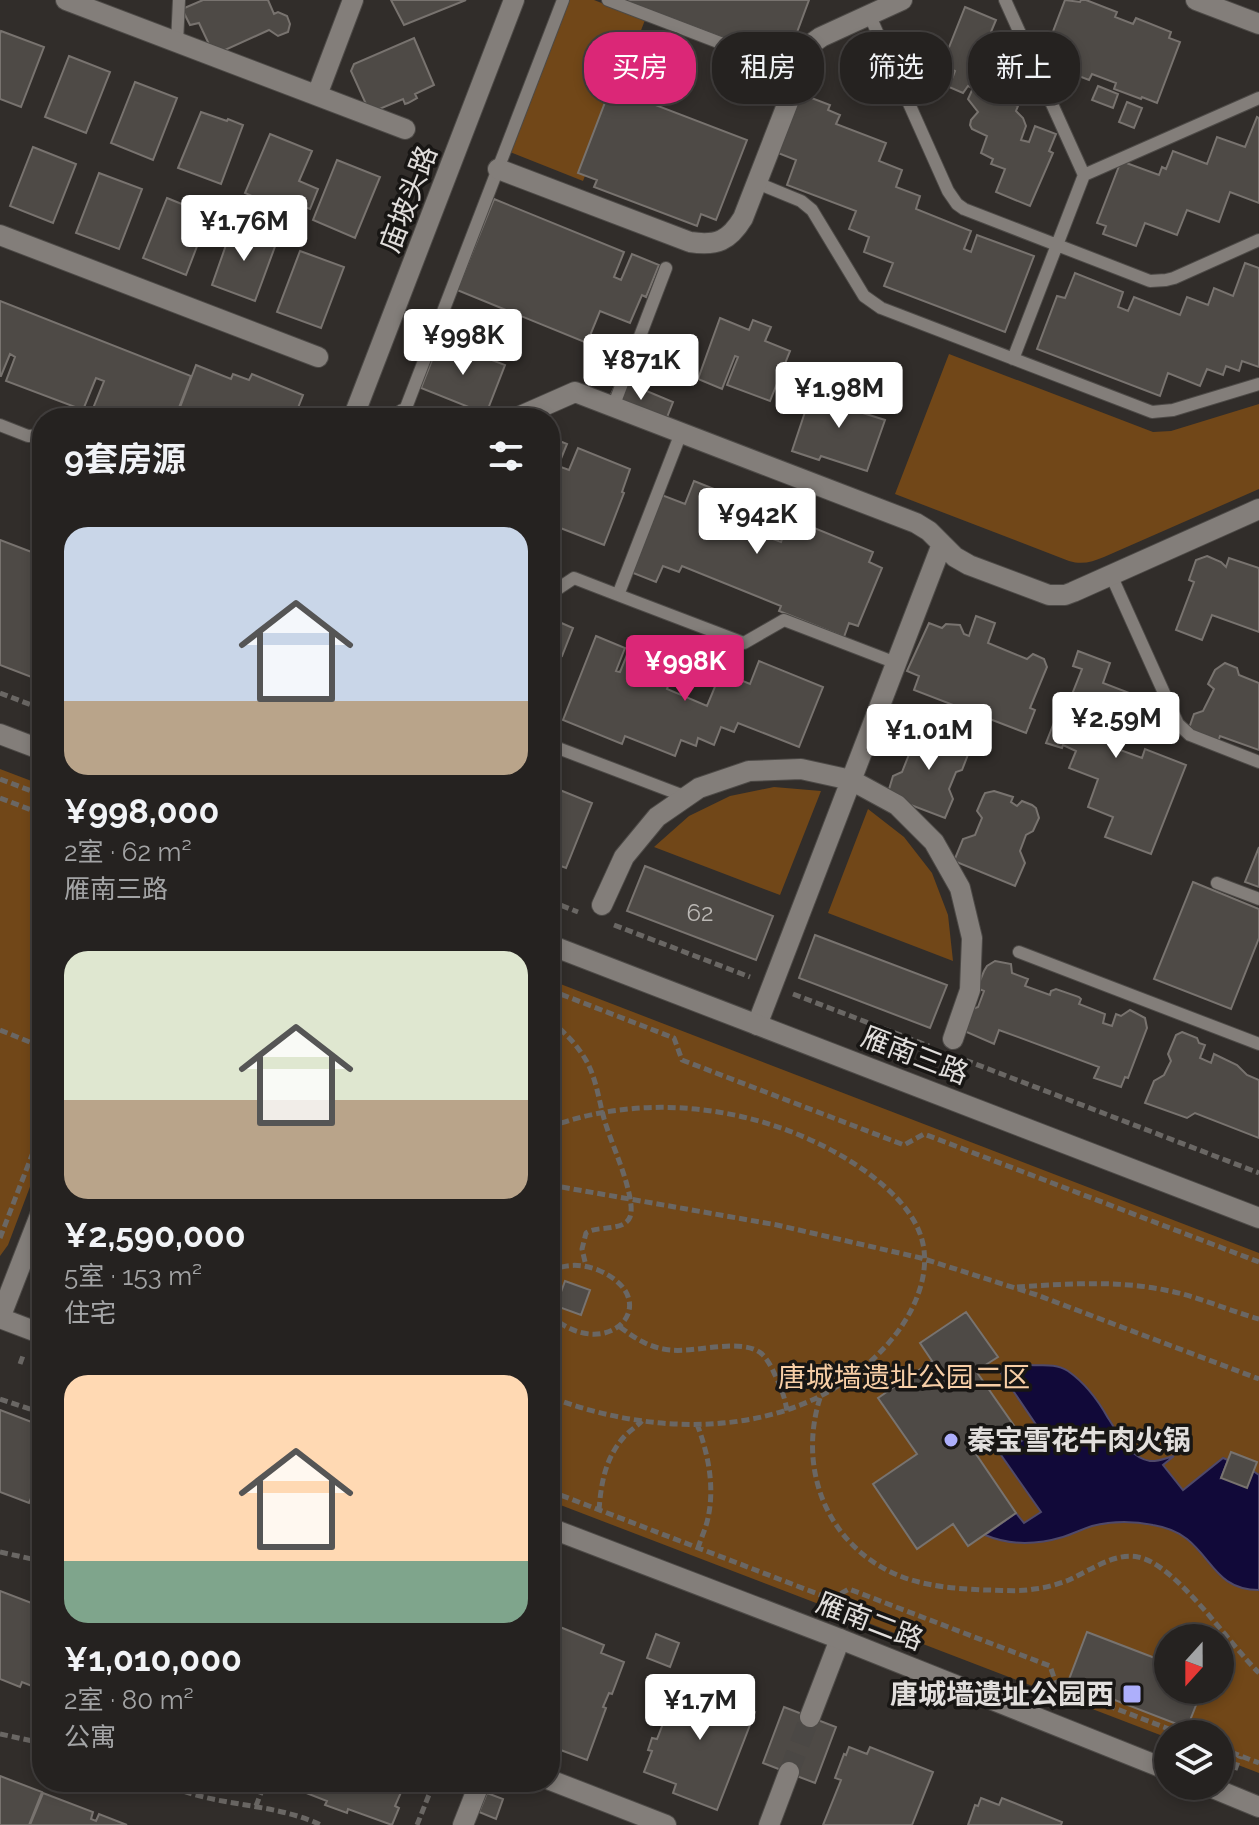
<!DOCTYPE html>
<html lang="zh">
<meta charset="utf-8">
<style>
:root{--surface:#252220;--page:#2d2a29;--text:#f1f3f6;--muted:#a3a4a5;--line:#423f3e;--accent:#db2777}
body{margin:0;font-family:Raleway,"Noto Sans SC",sans-serif;background:var(--page);color:var(--text);height:100vh;display:flex;flex-direction:column;font-size:30px;white-space:nowrap}
*{box-sizing:border-box;margin:0}
p{font-size:26px;color:var(--muted)}
.icon{flex:none;width:44px;height:44px;fill:none;stroke:currentColor;stroke-width:2;stroke-linecap:round;stroke-linejoin:round}
.map{position:relative;flex:1;overflow:hidden}
.side{position:absolute;left:32px;top:408px;width:528px;height:1384px;display:flex;flex-direction:column;background:var(--surface);border-radius:32px;box-shadow:0 4px 12px #0003,0 0 0 2px var(--line)}
.side>*{flex:none}
.guide{position:absolute;left:584px;top:32px;width:554px;height:72px;display:flex;gap:16px}
.needle{width:52px;rotate:201deg}
.fabs{position:absolute;left:1154px;top:1624px;display:grid;gap:16px}
.fabs a{display:grid;place-items:center;width:80px;height:80px;border-radius:50%;background:var(--surface);box-shadow:0 4px 12px #0003,0 0 0 2px var(--line);font-size:40px}
.price{position:absolute;translate:-50% -68px;padding:0 18px;border-radius:8px;background:#fff;color:#222;font-size:26px;line-height:52px;filter:drop-shadow(0 2px 4px #0008)}
.price::after{content:'';position:absolute;left:50%;top:48px;width:24px;height:18px;margin-left:-12px;background:inherit;clip-path:polygon(0 0,100% 0,50% 100%)}
.price.selected{background:var(--accent);color:#fff}
ul{padding:0;list-style:none}
li{display:grid;align-content:center;gap:16px;height:424px;padding:0 32px}
li span{display:grid;place-items:center;height:248px;border-radius:24px;color:#555}
li>.icon{margin-inline-start:auto}
span .icon{width:144px;height:144px;fill:#fffc;stroke-width:1}
li b{font-size:34px}
h2{display:flex;justify-content:space-between;align-items:center;height:96px;padding:0 32px;font-size:34px}
.tag{padding:0 28px;border-radius:32px;background:var(--surface);box-shadow:0 4px 12px #0003,0 0 0 2px var(--line);font-size:28px;line-height:72px}
.tag.selected{background:var(--accent);color:#fff}
.map>svg:first-child{display:block}
.green{fill:#714718;fill-rule:evenodd}
.water{fill:#110939;stroke:#4f496a;stroke-width:2}
.building{fill:#4e4a46;stroke:#78736f;stroke-width:2}
.lines{fill:none;stroke-linecap:round;stroke-linejoin:round}
.minor-tunnel{stroke:#4b4845;stroke-width:20;stroke-dasharray:20 10;stroke-linecap:butt}
.service-casing{stroke:#4d4a47;stroke-width:14}
.minor-casing{stroke:#4d4a47;stroke-width:22}
.tertiary-casing{stroke:#4d4a47;stroke-width:22}
.path{stroke:#6a6764;stroke-width:5;stroke-dasharray:8 4;stroke-linecap:butt}
.service{stroke:#837e7a;stroke-width:12}
.minor{stroke:#837e7a;stroke-width:20}
.tertiary{stroke:#837e7a;stroke-width:20}
.poi-dot{fill:#adaffb;stroke:#181614;stroke-width:3}
.labels{text-anchor:middle;stroke-width:7;stroke-linejoin:round;paint-order:stroke}
.number-label{font-size:24px;fill:#bcb9b6}
.street-label{font-size:28px;fill:#e1dedc;stroke:#181614}
.park-label{font-size:28px;fill:#f7cea6;stroke:#181614}
.poi-label{font-size:28px;font-weight:bold;fill:#e1dedc;stroke:#181614;text-anchor:start}
</style>
<div class="map">
<svg width="1259" height="1825" viewBox="0 0 1259 1825">
<rect width="100%" height="100%" fill="#312d2a"/>
<!-- green -->
<path class="green" d="M568 0H594L645 20 583 181 510 152Z
M949 354 1153 432 1171 431 1259 404V489L1104 557C1092 562 1082 565 1069 561L895 494Z
M0 769 42 785V1155L8 1245 0 1256Z
M774 787 821 791 780 895 654 847 689 816 730 796Z
M868 809 904 837 932 873 948 915 953 961 828 913Z
M550 980 1259 1253V1773L1220 1758V1734H1168V1738L550 1501ZM1168 1638H1220V1690H1168Z"/>
<!-- water -->
<path class="water" d="M1014 1363C1033 1369 1051 1360 1068 1371 1085 1383 1098 1400 1108 1418 1119 1434 1128 1457 1150 1461 1157 1462 1166 1458 1174 1456L1163 1465 1183 1490 1223 1458 1228 1460 1221 1478 1253 1471 1259 1475V1590C1218 1590 1213 1560 1187 1539 1177 1531 1165 1527 1153 1525 1133 1521 1112 1521 1092 1526 1082 1529 1073 1534 1063 1537 1036 1545 1011 1546 985 1535L1016 1513 1024 1523 1041 1512 1001 1455 1039 1429 1001 1373Z"/>
<!-- building -->
<path class="building" d="M203 0H268L274 14 278 12 287 16 290 24 288 32 278 36 269 30 214 55 199 23 190 25 182 9Z
M391 0H466L404 25Z
M623 0H809L786 62Z
M1065 0 1080 2 1081 0H1086L1117 12 1115 17 1133 24 1136 18 1171 32 1169 38 1180 42 1157 103 1142 97 1141 99 1114 89 1116 83 1092 74 1089 80 1037 60 1048 33 1052 34Z
M965 7 996 20 988 39 992 41 980 70 1010 82 1003 100 1018 106 1016 111 1023 118 1026 126 1021 140 1029 142 1035 126 1056 134 1049 151 1053 153 1030 206 996 192 1005 169 991 164 993 159 981 153 987 136 972 129 970 125 971 120 978 112 968 99 973 88 968 86 963 93 949 87 955 71 942 65Z
M1 31 44 47 21 107 0 99V34Z
M414 38 434 85 415 94 417 98 408 103 405 104 403 99 370 113 351 71 354 64Z
M69 56 110 72 86 133 45 117Z
M135 82 177 98 153 160 111 143Z
M1098 86 1118 94 1113 108 1092 100Z
M609 92 626 98 627 94 747 140 716 220 701 214 697 226 594 187 597 180 578 173Z
M801 94 830 105 828 110 840 115 836 124 886 143 879 161 902 170 896 187 920 196 916 209 971 231 964 249 971 252 977 235 1034 256 1005 332 884 286 893 263 864 252 869 237 849 229 856 211 787 185 796 160 778 153Z
M1127 102 1142 108 1134 128 1119 122Z
M201 112 227 121 228 119 243 125 221 184 178 168Z
M1257 117 1259 118V203L1230 192 1219 222 1187 210 1177 235 1145 223 1136 246 1103 234 1106 226 1097 223 1121 161 1159 175 1162 167 1166 169 1173 151 1207 164 1217 137 1245 147Z
M270 134 312 151 299 181 318 189 310 209 291 202 287 211 245 193Z
M33 147 76 164 53 223 10 206Z
M337 160 380 177 355 238 313 220Z
M99 173 142 189 119 249 76 233Z
M167 198 209 215 186 275 143 258Z
M494 199 624 252 614 277 621 280 632 254 659 265 646 297 642 295 630 323 600 311 587 343 457 290Z
M233 225 277 241 255 301 212 285Z
M300 251 344 267 321 328 277 312Z
M1245 263 1259 268V367L1242 361 1239 371 1226 366 1223 375 1207 369 1200 386 1168 373 1160 396 1037 349 1057 296 1065 298 1075 273 1123 292 1118 307 1128 311 1134 297 1180 315 1187 297 1208 305 1214 288 1233 296Z
M0 301 191 376 175 418H109L92 411 104 381 96 378 83 410 6 381 15 357 10 354 1 376H0Z
M720 318 749 330 753 320 771 327 765 341 790 351 770 401 727 385 738 357 735 356 722 389 698 379Z
M440 340 505 365 486 414 421 388Z
M196 365 231 379 233 374 249 380 252 374 303 395 294 418H176Z
M618 379 673 402 664 425 608 401Z
M813 388 844 399 846 392 868 400 863 413 885 420 867 471 821 456 819 460 792 451Z
M550 437 567 444 558 466 569 470 578 448 630 469 622 492 624 493 604 545 550 524Z
M694 481 779 515 770 538 781 542 790 518 873 552 869 562 882 568 858 626 849 623 844 637 779 611 781 606 682 566 679 572 663 566 656 582 623 569 654 492 685 504Z
M0 540 42 556V681L0 665Z
M1207 556 1221 562 1226 567 1229 558 1259 568V632L1212 615 1202 640 1176 630 1194 582 1189 580 1196 560Z
M976 616 995 623 988 643 1027 659 1033 654 1044 659 1047 667 1030 708 1035 710 1026 733 914 690 919 676 907 671 929 623 942 628 946 624 960 625 964 634 969 636Z
M550 618 573 628 562 656 557 654 550 676Z
M596 636 625 648 616 671 620 672 629 650 644 656 635 678 648 683 657 663 674 670 667 689 707 706 721 672 750 684 759 661 823 687 799 747 738 723 734 732 721 727 714 745 698 738 696 746 681 740 675 756 625 736 622 744 563 720Z
M1078 651 1110 663 1103 683 1132 694 1112 747 1142 758 1145 749 1186 765 1151 854 1105 837 1113 817 1088 807 1098 779 1069 768 1076 751 1063 745 1062 748 1046 743 1055 720 1064 724 1074 698 1071 697 1082 669 1073 666Z
M1225 663 1237 668 1239 675 1259 683V750L1220 736 1218 742 1188 731 1194 714 1203 711 1214 689 1208 684 1215 670Z
M922 726 937 731 940 738 946 740 953 737 966 742 969 752 962 770 956 772 949 789 953 799 945 818 887 796 893 776 902 772 910 752 906 748 910 738 915 729Z
M550 786 592 803 566 868 550 862Z
M994 791 1013 797 1011 802 1017 806 1022 801 1032 805 1036 808 1039 818 1033 831 1026 835 1020 851 1025 863 1015 886 954 861 963 839 975 835 982 818 977 811 983 797 985 793Z
M1259 847V887L1245 882Z
M645 866 773 916 756 960 627 911Z
M1193 882 1259 909V938L1231 1009 1154 979Z
M815 935 947 985 930 1028 799 978Z
M995 961 1011 964 1012 973 1028 979 1025 986 1050 995 1051 991 1056 989 1079 997 1081 999 1079 1004 1105 1014 1103 1023 1112 1026 1116 1014 1121 1016 1130 1010 1145 1018 1147 1028 1128 1078 1125 1077 1121 1087 1094 1078 1099 1067 999 1030 994 1044 962 1030 970 1010 978 1007 984 991 977 988 984 971 987 966Z
M1182 1032 1197 1038 1199 1043 1205 1045 1200 1058 1211 1063 1214 1054 1237 1065 1247 1075 1259 1080V1138L1195 1113 1187 1118 1145 1103 1154 1081 1164 1075 1171 1061 1168 1054 1176 1035Z
M565 1281 590 1290 581 1315 556 1306Z
M966 1312 998 1357 976 1371 1015 1427 976 1454 1016 1513 968 1546 953 1524 917 1549 873 1484 917 1454 878 1398 932 1361 920 1343Z
M0 1410 42 1426V1459L37 1471 41 1473 29 1503 0 1492Z
M1231 1452 1257 1462 1247 1488 1221 1478Z
M0 1591 42 1607V1690L22 1682 20 1687 0 1679Z
M560 1627 604 1645 601 1653 624 1662 612 1694 609 1693 603 1707 606 1708 587 1760 550 1746V1653Z
M1087 1632 1168 1663V1690H1202L1187 1728 1068 1682Z
M656 1634 679 1643 670 1667 647 1658Z
M686 1676 735 1695 732 1702 755 1712 717 1810 673 1793 676 1784 644 1772 652 1751 648 1750 652 1738 657 1739 671 1703 675 1704Z
M784 1707 836 1727 815 1783 763 1763Z
M849 1747 867 1754 870 1747 933 1772 912 1825H823L841 1780 835 1778 844 1754 846 1755Z
M0 1776 42 1792 29 1825H0Z
M284 1782H409L405 1791 402 1790 395 1806 399 1808 392 1825 348 1809 347 1813 325 1805 327 1801 283 1784Z
M43 1793 93 1812 91 1819 96 1821 99 1814 127 1825H30Z
M487 1793 503 1799 496 1819 479 1812Z
M981 1798 999 1805 1002 1798 1062 1822 1061 1825H968L975 1805 978 1806Z"/>
<g class="lines">
<!-- minor-tunnel -->
<path class="minor-tunnel" d="M789 1772 810 1717"/>
<!-- service casing -->
<g class="service-casing">
<path id="service" d="M608 0 799 73
M1005 0 1084 175 1259 98
M869 14 948 191 957 204 964 209 1150 281 1166 280 1174 278 1259 240
M177 43 179 0
M757 183 801 201 812 210 864 296 881 308 1152 412 1173 410 1259 384
M1013 359 1084 175
M613 407 666 268
M402 418 563 0
M0 425 28 436 42 435
M681 433 618 595 744 643 784 620 896 663
M1111 575 1178 724 1190 735 1259 762
M550 594 574 578 618 595
M550 745 684 796
M1217 883 1259 899
M1019 952 1259 1044"/>
</g>
<!-- minor casing -->
<g class="minor-casing">
<path id="minor" d="M66 0 405 129
M1196 0 1259 24
M317 95 353 0
M498 169 690 242C717 246 729 241 743 218L806 56 814 42 821 37 902 0
M0 235 318 357
M403 414 413 418
M516 418 575 392 916 523 929 531 955 557 969 565 1049 595H1065L1073 592 1259 509
M602 905 624 857 657 817 699 788 749 771 801 769 851 780 897 805 934 842 960 888 972 938 970 990 953 1039
M757 1025 942 544
M810 1717 840 1639
M550 1780 666 1825
M463 1825 480 1782
M769 1825 789 1772"/>
</g>
<!-- tertiary casing -->
<g class="tertiary-casing">
<path id="tertiary" d="M353 418 514 0
M0 734 42 750
M550 945 1259 1218
M0 1318 42 1210
M0 1318 42 1334
M550 1528 840 1639 1168 1770
M1208 1786 1259 1807"/>
</g>
<!-- path -->
<path class="path" d="M0 693 42 709
M0 779 42 795
M0 798 42 814
M550 901 578 912
M614 925 750 977
M550 990 674 1038 682 1060 904 1145 924 1134 1259 1262
M793 994 929 1046
M550 1021C565 1032 578 1046 587 1062 597 1081 599 1102 605 1122 613 1147 625 1172 630 1198 631 1204 632 1211 630 1217 624 1232 598 1225 586 1233L582 1249 586 1266
M0 1030 42 1047
M965 1060 1259 1173
M550 1127C653 1088 779 1109 868 1173 893 1192 920 1217 924 1250 928 1281 912 1315 892 1339 809 1439 664 1441 550 1397
M550 1185 777 1225 921 1258 1037 1295 1259 1379
M0 1238 42 1129
M550 1272C565 1263 582 1264 598 1270 668 1300 608 1367 550 1315
M1017 1287C1067 1284 1116 1280 1165 1290 1197 1296 1227 1310 1259 1319
M620 1327C636 1339 650 1348 670 1350 696 1353 742 1337 762 1354 768 1360 772 1368 775 1375 781 1387 785 1398 787 1411
M20 1364 24 1353
M820 1398C796 1474 831 1553 908 1579 933 1587 960 1589 986 1590 1002 1590 1019 1592 1034 1589 1046 1588 1058 1584 1069 1580 1089 1571 1115 1552 1138 1557 1176 1564 1230 1645 1259 1673
M0 1399 42 1413
M697 1424C708 1453 715 1486 708 1518 706 1528 701 1538 698 1548
M550 1491 831 1599 849 1589 1050 1666 1057 1686 1182 1734
M599 1510C601 1484 605 1459 623 1438 628 1432 636 1427 642 1421
M0 1552 41 1561
M42 1559 37 1572 42 1574
M0 1734 42 1743
M1220 1748 1259 1763
M1235 1770 1240 1756
M162 1782C212 1808 270 1801 321 1825
M256 1806 265 1782
M417 1825 434 1782"/>
<!-- service -->
<use href="#service" class="service"/>
<!-- minor -->
<use href="#minor" class="minor"/>
<!-- tertiary -->
<use href="#tertiary" class="tertiary"/>
</g>
<!-- markers -->
<g class="poi-dot">
<circle cx="951" cy="1440" r="8"/>
<rect x="1122" y="1684" width="20" height="20" rx="4"/>
</g>
<g class="labels">
<!-- number labels -->
<g class="number-label">
<text x="700" y="921">62</text>
</g>
<!-- street labels -->
<g class="street-label">
<text transform="translate(408 199) rotate(-69)" y="10">庙坡头路</text>
<text transform="translate(915 1055) rotate(21)" y="10">雁南三路</text>
<text transform="translate(870 1621) rotate(21)" y="10">雁南二路</text>
</g>
<!-- park labels -->
<g class="park-label">
<text x="904" y="1387">唐城墙遗址公园二区</text>
</g>
<!-- poi labels -->
<g class="poi-label">
<text x="967" y="1450">秦宝雪花牛肉火锅</text>
<text x="1114" y="1704" text-anchor="end">唐城墙遗址公园西</text>
</g>
</g>
</svg>
<div class="fabs">
<a><svg class="needle" viewBox="-14 -14 28 28"><path d="M0-13l5 13h-10z" fill="#e53935"/><path d="M0 13l5-13h-10z" fill="#a3a4a5"/></svg></a>
<a><svg class="icon" aria-label="layers" viewBox="0 0 24 24"><path d="M12 4l9 5-9 5-9-5zM3 14l9 5 9-5"/></svg></a>
</div>
<b class="price" style="left:244px;top:263px">¥1.76M</b>
<b class="price" style="left:463px;top:377px">¥998K</b>
<b class="price" style="left:641px;top:402px">¥871K</b>
<b class="price" style="left:839px;top:430px">¥1.98M</b>
<b class="price" style="left:757px;top:556px">¥942K</b>
<b class="price selected" style="left:685px;top:703px">¥998K</b>
<b class="price" style="left:1116px;top:760px">¥2.59M</b>
<b class="price" style="left:929px;top:772px">¥1.01M</b>
<b class="price" style="left:700px;top:1742px">¥1.7M</b>
<div class="guide">
<a class="tag selected">买房</a>
<a class="tag">租房</a>
<a class="tag">筛选</a>
<a class="tag">新上</a>
</div>
<section class="side">
<h2>9套房源<svg class="icon" aria-label="filters" viewBox="0 0 24 24"><path d="M4 7h16M4 17h16"/><circle cx="9" cy="7" r="2"/><circle cx="15" cy="17" r="2"/></svg></h2>
<ul>
<li><span style="background:linear-gradient(#c9d6e8 70%,#b9a48a 0)"><svg class="icon" aria-label="home" viewBox="0 0 24 24"><path d="M3 11l9-7 9 7M6 9v11h12V9"/></svg></span><div><b>¥998,000</b><p>2室 · 62 m²</p><p>雁南三路</p></div></li>
<li><span style="background:linear-gradient(#dfe7d0 60%,#b9a48a 0)"><svg class="icon" aria-label="home" viewBox="0 0 24 24"><path d="M3 11l9-7 9 7M6 9v11h12V9"/></svg></span><div><b>¥2,590,000</b><p>5室 · 153 m²</p><p>住宅</p></div></li>
<li><span style="background:linear-gradient(#ffd9b3 75%,#7fa58c 0)"><svg class="icon" aria-label="home" viewBox="0 0 24 24"><path d="M3 11l9-7 9 7M6 9v11h12V9"/></svg></span><div><b>¥1,010,000</b><p>2室 · 80 m²</p><p>公寓</p></div></li>
</ul>
</section>
</div>
